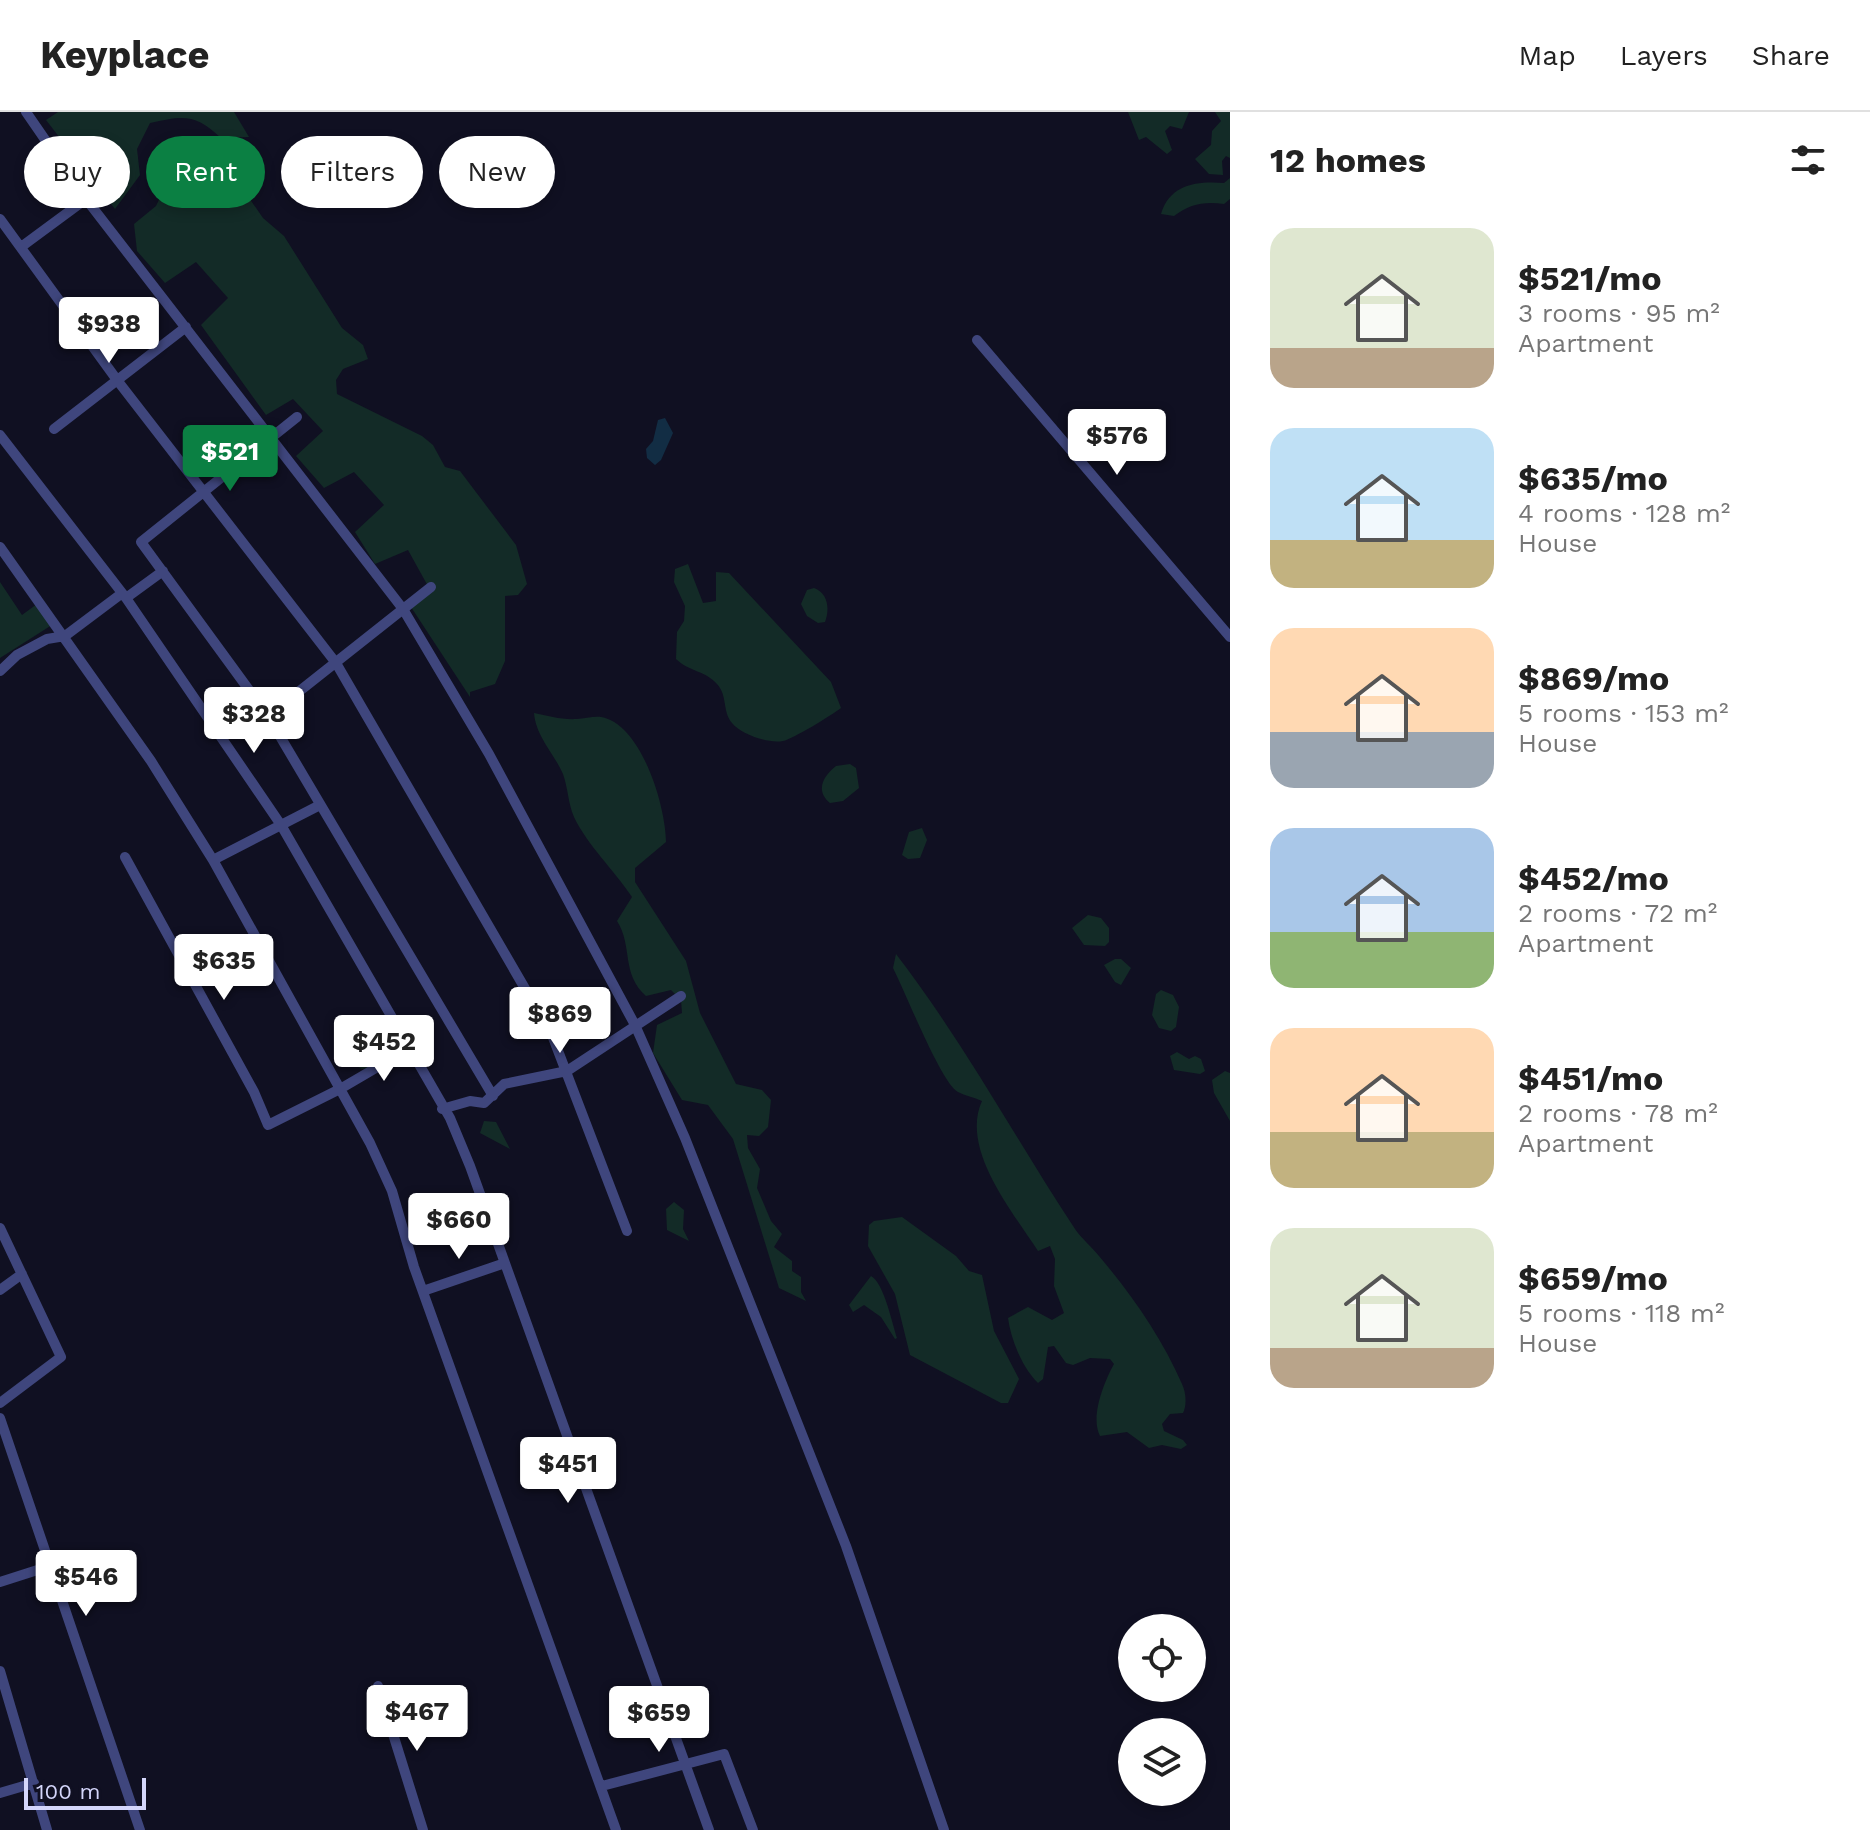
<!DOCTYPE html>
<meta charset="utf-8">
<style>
:root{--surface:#fff;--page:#f6f6f6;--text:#222;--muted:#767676;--line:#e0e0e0;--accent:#0b8043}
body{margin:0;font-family:"Work Sans",sans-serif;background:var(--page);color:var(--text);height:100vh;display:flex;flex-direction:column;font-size:30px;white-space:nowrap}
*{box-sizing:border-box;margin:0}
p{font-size:26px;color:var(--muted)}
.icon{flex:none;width:44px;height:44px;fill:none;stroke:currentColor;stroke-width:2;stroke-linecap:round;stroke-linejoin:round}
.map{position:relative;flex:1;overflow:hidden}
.details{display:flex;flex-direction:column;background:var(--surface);width:640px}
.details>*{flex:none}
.guide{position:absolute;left:24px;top:24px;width:760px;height:72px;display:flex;gap:16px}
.buttons{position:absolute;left:1118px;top:1502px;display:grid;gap:16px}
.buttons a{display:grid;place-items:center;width:88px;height:88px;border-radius:50%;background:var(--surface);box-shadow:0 4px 12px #0003;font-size:40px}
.scale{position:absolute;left:24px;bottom:20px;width:122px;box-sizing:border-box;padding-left:8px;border:4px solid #d4d6fb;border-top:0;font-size:22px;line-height:28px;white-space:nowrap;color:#d4d6fb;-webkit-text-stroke:6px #101022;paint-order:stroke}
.price{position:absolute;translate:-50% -68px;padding:0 18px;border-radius:8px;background:#fff;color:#222;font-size:26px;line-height:52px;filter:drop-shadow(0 2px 4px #0008)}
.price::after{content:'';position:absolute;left:50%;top:48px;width:24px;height:18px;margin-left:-12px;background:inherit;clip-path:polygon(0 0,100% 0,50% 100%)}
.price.active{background:var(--accent);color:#fff}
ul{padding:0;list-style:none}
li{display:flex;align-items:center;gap:24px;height:200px;padding:0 40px}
li span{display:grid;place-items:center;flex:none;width:224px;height:160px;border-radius:24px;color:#555}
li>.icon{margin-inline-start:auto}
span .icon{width:96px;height:96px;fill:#fffc;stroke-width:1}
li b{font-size:34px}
h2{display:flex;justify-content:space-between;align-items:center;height:96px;padding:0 40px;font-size:34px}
.chip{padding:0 28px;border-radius:36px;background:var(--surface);box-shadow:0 4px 12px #0003;font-size:28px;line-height:72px}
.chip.active{background:var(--accent);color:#fff}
header{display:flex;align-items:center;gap:48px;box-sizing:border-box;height:112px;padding:0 40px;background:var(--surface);border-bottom:2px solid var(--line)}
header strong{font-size:38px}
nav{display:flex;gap:44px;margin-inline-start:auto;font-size:28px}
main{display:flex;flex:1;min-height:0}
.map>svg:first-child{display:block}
.green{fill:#132b27}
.water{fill:#122d44}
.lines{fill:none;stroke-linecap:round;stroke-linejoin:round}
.minor{stroke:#3f467d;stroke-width:10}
</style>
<header>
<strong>Keyplace</strong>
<nav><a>Map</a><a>Layers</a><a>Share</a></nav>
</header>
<main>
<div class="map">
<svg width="1230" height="1718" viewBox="0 0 1230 1718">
<rect width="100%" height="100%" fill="#101022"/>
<!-- green -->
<path class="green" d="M58 0H234L249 25 221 26C196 2 184 3 150 11L137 37 140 63 115 97 46 8Z
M1128 0H1189L1182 17 1170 14 1165 19 1172 38 1167 42 1146 25 1139 28Z
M1215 0H1230V46L1226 44 1222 49 1223 63 1209 62 1195 47 1211 33 1212 19 1221 9Z
M1230 66V87L1224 92C1205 89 1189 92 1174 104L1161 102C1170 72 1197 69 1224 71Z
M183 67 236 76 247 83 263 106 284 124 342 216 363 233 368 247 343 257 336 268 337 282 422 324 433 333 445 355 460 359 516 433 527 472 518 483 505 484V549L495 572 470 580V585L411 495 429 476 408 438 375 452 355 420 384 393 354 360 324 376 296 344 323 319 293 287 266 303 201 213 228 186 196 150 165 171 137 139 134 112 156 94 168 69Z
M688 452 703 491 716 489V460L729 461 831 570 841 596C832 603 793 627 783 629 768 632 741 622 732 611 722 599 728 584 717 572 706 559 688 559 676 547L677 520 684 509 685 494 674 470 675 457Z
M0 470 22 503 37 492 55 511 0 546Z
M814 476C828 481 830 497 825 510L818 511 807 504 801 492 807 478Z
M534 601C548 604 562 608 577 607 584 607 594 604 601 605 642 612 666 696 666 730L635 756V770L686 849 700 901 736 972 762 978 771 988 768 1015 759 1024 747 1023 748 1036 760 1057 757 1076 771 1109 782 1122 774 1135 792 1149V1159L801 1165V1180L806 1189 779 1176 733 1027 708 993 682 988 653 941 657 913 682 901 681 888 671 878 646 884C621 862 633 834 617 809L632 785C614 758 588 734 574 705 568 691 568 676 563 662 554 641 536 625 534 601Z
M850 652 856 656 859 676 843 689 830 691C815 679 823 664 836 654Z
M922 716 927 728 920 746 908 747 902 743 909 720Z
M1088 803 1101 806 1109 816V830L1105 834 1084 833 1072 816Z
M896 842C963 929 1015 1026 1075 1117 1082 1127 1092 1135 1099 1144 1132 1183 1162 1226 1182 1272 1186 1280 1187 1293 1183 1301L1170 1302 1162 1312 1164 1319 1183 1328 1187 1333 1181 1337 1162 1333 1149 1336 1127 1320 1100 1324C1090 1305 1104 1270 1114 1252L1110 1247 1090 1246 1073 1253 1066 1251 1054 1234 1048 1235 1043 1267 1038 1271C1022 1255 1011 1228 1008 1206L1028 1195 1052 1208 1064 1201 1054 1174 1055 1147 1050 1134 1038 1139C1013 1100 960 1037 982 989 974 985 965 984 958 980 941 971 905 879 893 856Z
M1115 847H1121L1131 856 1121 873 1115 870 1104 853Z
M1161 878 1173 883 1179 895 1176 915 1171 919 1159 916 1152 903 1156 882Z
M359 935 370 943 374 955 362 957 342 946Z
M1177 940 1189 947 1195 944 1201 947 1205 959 1200 962 1174 958 1170 944Z
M1225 959 1230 961V1009L1214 981 1212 968Z
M484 1009 496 1010 510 1037 480 1021Z
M674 1090 684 1098 683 1117 689 1129 667 1118 666 1097Z
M902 1105 956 1144 969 1159 982 1163 994 1219 1019 1267 1008 1291H1001L910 1243 895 1182 868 1134 869 1113 874 1109Z
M871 1164C884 1171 892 1211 897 1226L895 1227 881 1205 864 1193 853 1200 849 1193Z"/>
<!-- water -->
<path class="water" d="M665 306 673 321 661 348 655 353 647 346 646 337 653 329 658 308Z"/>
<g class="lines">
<!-- minor -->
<path class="minor" d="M26 0 86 87 403 497 489 642 635 913 685 1026 846 1434 944 1718
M0 107 117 268 336 551 552 923 627 1119
M21 135 86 87
M977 228 1230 525
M297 305 141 430 268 604 493 984
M54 317 186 215
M0 323 126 486 281 713 450 1006 470 1054 709 1718
M0 435 151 649 213 748 370 1031 392 1079 414 1155 616 1718
M126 486 163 459
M0 559 17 543 47 527 65 524 121 482
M268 604 431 475
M125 745 254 980 268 1013 340 977 410 936
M213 748 320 693
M442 997 470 989 484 991 504 972 567 959 681 884
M0 1116 61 1245 0 1291
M0 1178 22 1162
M423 1179 505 1151
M0 1306 140 1718
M0 1470 50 1454
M0 1559 47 1718
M378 1574 423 1718
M602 1674 724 1642 753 1718
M0 1681 34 1671"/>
</g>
</svg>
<div class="buttons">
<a><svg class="icon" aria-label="locate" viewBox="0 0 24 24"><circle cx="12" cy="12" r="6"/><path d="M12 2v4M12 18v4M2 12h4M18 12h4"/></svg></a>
<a><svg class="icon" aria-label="layers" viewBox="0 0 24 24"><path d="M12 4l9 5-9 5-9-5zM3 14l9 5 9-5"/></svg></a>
</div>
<div class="scale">100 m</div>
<b class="price" style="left:109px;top:253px">$938</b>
<b class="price" style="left:1117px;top:365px">$576</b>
<b class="price active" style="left:230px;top:381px">$521</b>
<b class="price" style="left:254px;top:643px">$328</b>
<b class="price" style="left:224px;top:890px">$635</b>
<b class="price" style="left:560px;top:943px">$869</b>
<b class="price" style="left:384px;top:971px">$452</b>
<b class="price" style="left:459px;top:1149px">$660</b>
<b class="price" style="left:568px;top:1393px">$451</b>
<b class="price" style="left:86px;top:1506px">$546</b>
<b class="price" style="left:417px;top:1641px">$467</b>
<b class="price" style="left:659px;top:1642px">$659</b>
<div class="guide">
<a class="chip">Buy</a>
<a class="chip active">Rent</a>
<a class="chip">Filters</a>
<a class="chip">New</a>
</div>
</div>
<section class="details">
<h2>12 homes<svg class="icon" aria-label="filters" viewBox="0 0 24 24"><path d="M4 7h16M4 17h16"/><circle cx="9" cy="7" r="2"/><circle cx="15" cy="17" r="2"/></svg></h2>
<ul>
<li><span style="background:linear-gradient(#dfe7d0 75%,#b9a48a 0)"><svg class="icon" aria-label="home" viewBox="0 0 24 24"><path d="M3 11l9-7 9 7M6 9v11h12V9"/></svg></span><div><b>$521/mo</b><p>3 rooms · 95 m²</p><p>Apartment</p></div></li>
<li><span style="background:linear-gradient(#bfe0f5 70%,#c2b280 0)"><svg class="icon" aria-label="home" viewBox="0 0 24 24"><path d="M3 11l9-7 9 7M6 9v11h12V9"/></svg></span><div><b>$635/mo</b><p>4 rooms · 128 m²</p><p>House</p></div></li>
<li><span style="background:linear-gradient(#ffd9b3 65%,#9aa5b1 0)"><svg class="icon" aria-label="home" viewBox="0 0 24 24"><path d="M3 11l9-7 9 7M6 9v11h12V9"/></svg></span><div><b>$869/mo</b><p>5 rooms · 153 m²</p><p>House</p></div></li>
<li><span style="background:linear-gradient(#a9c7e8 65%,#8fb573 0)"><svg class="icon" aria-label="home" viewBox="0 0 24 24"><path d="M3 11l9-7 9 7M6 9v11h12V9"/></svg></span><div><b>$452/mo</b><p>2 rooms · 72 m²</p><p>Apartment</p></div></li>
<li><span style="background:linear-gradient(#ffd9b3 65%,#c2b280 0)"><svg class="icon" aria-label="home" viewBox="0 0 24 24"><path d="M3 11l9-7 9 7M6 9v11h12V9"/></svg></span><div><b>$451/mo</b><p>2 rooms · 78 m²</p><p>Apartment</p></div></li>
<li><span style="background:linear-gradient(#dfe7d0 75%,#b9a48a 0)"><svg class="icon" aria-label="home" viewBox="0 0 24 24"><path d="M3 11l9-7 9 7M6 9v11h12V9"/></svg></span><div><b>$659/mo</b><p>5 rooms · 118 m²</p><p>House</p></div></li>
</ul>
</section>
</main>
